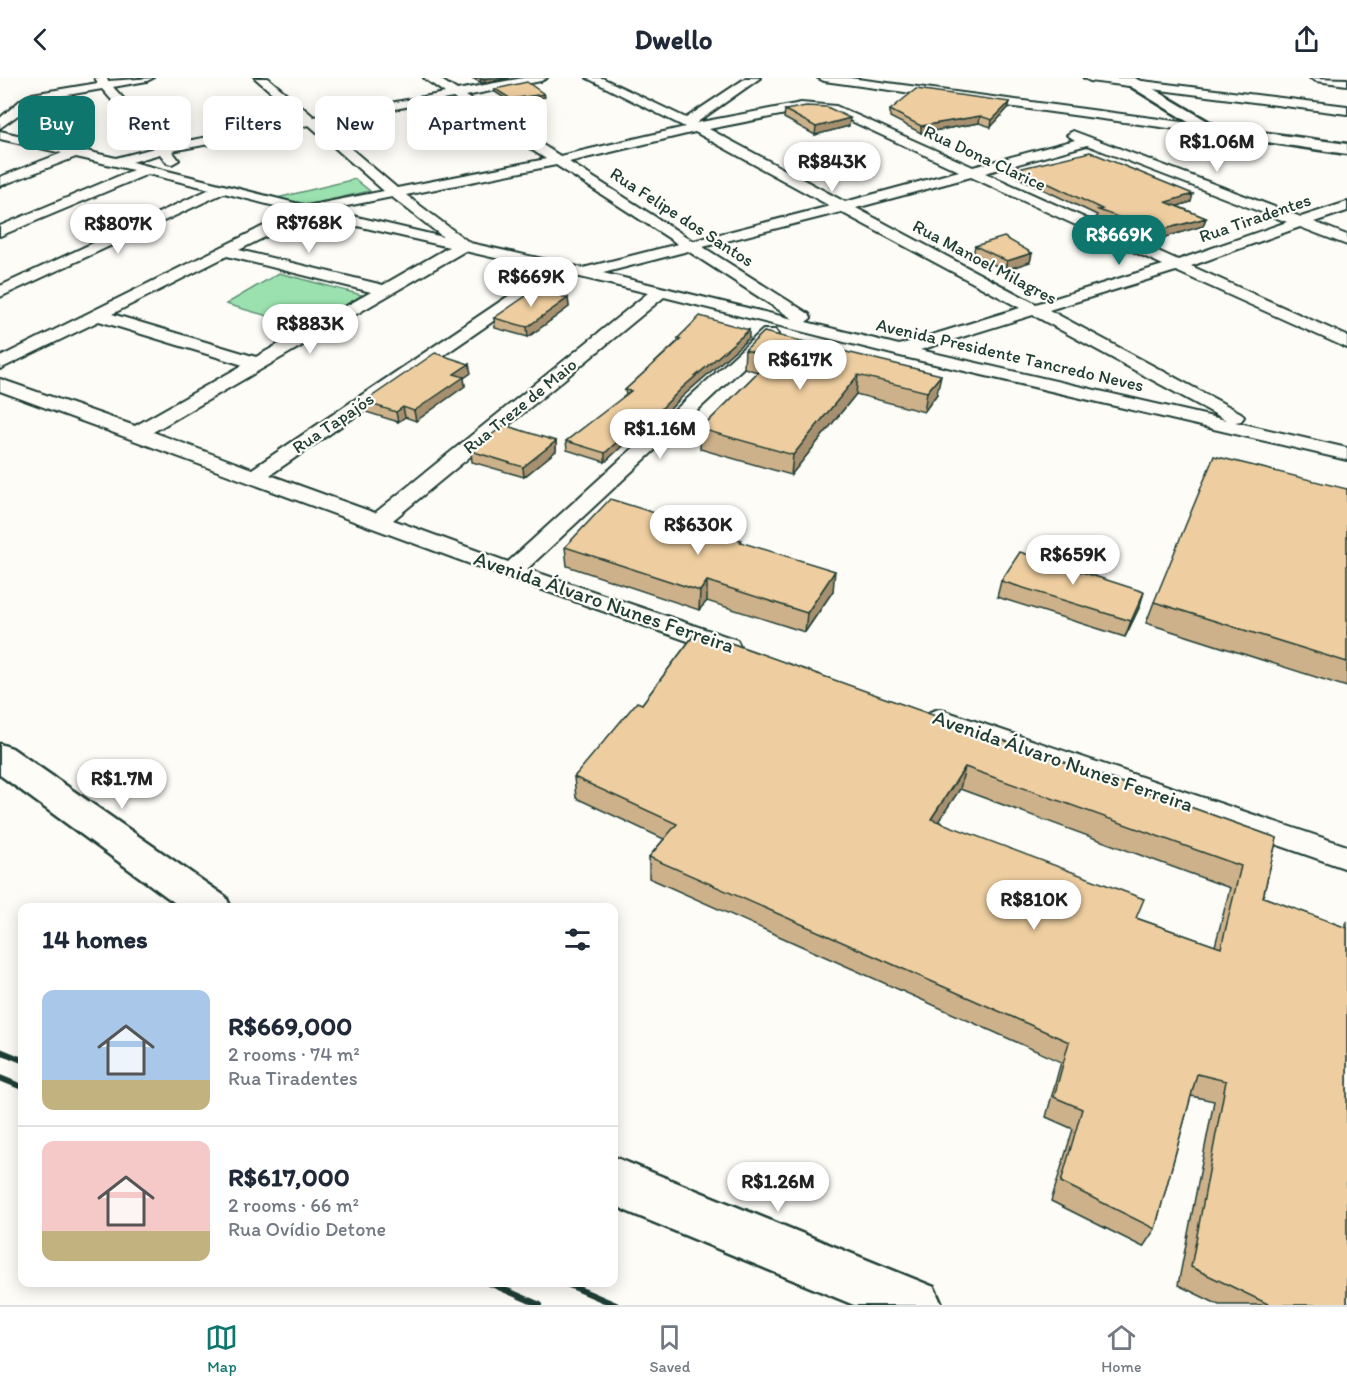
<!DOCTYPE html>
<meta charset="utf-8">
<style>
:root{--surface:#fff;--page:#f2f2f3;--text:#1f2937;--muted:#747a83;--line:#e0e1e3;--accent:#0f766e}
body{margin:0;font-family:Itim,sans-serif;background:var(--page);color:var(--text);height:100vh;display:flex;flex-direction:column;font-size:22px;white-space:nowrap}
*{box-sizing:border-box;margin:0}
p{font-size:20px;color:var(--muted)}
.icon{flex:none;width:33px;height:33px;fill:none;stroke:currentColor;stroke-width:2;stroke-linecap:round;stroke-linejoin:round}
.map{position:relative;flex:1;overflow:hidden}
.sheet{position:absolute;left:18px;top:825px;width:600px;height:384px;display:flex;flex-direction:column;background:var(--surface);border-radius:12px;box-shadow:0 3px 15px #0003}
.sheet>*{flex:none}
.banner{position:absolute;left:18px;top:18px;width:600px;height:54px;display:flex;gap:12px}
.price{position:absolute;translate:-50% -51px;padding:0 14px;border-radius:21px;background:#fff;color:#222;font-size:20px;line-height:39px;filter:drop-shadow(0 2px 3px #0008)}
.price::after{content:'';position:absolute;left:50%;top:36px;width:18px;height:14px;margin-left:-9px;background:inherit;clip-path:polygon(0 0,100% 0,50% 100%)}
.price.selected{background:var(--accent);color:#fff}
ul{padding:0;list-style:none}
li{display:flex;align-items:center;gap:18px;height:150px;padding:0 24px}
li+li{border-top:2px solid var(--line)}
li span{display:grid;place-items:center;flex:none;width:168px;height:120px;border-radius:12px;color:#555}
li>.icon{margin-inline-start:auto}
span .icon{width:72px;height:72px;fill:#fffc;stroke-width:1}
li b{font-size:26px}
h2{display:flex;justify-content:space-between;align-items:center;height:72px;padding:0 24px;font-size:26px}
.chip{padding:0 21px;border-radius:12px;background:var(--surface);box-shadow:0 3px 15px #0003;font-size:21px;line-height:54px}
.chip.selected{background:var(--accent);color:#fff}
header{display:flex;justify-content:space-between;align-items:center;height:78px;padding:0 24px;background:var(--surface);font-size:27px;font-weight:700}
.menu{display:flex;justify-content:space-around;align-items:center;height:84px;border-top:2px solid var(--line);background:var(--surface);font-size:16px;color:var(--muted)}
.menu a{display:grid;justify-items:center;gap:3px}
.menu .selected{color:var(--accent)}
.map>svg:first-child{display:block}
.green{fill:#9be1af;stroke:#5d8f72;stroke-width:1.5}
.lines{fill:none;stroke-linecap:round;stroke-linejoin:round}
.minor-casing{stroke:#1f3d34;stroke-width:4}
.tertiary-casing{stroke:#1f3d34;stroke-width:5}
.minor{fill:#fdfcf7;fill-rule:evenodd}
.tertiary{fill:#fdfcf7;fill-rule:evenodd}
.rail{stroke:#1f3d34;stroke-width:6}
.wall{fill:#cdb18a;stroke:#1f3d34;stroke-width:1.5;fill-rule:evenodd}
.shaded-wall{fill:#a79070;stroke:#1f3d34;stroke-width:1.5}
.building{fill:#eecea0;stroke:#1f3d34;stroke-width:1.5;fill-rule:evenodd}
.labels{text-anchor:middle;stroke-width:4.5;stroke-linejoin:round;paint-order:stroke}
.far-street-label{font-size:18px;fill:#1f3d34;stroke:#fdfcf7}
.street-label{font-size:21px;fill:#1f3d34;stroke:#fdfcf7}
</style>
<header><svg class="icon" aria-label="back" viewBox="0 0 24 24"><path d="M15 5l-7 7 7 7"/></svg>Dwello<svg class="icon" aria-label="share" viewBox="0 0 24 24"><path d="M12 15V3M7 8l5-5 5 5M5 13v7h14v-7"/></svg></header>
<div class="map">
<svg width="1347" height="1227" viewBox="0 0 1347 1227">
<rect width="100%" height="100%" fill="#fdfcf7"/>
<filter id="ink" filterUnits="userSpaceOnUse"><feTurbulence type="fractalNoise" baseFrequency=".0167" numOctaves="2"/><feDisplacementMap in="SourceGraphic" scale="12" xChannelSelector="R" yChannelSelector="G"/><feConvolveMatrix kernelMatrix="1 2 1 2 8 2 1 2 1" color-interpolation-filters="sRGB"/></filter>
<g filter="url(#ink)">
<!-- green -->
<path class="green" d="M355 101 370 113 307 127 277 120Z
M279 195 362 217 309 250 226 226Z"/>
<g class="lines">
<!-- minor casing -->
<g class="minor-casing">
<path id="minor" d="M95 0H107L108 3 153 0 147 3 113 9 166 67 302 41 255 0H268L314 39 445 15 424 0H438L457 12 523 0H547L541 3 466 18 560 78 685 49 587 0H602L686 40 746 0H760L696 45 801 25 836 28 973 89 1075 62 1067 57 1073 53 1301 139 1347 124V133L1314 144 1347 157V167L1300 149 1191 188 1347 258V270L1176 193 1049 232 1241 335 1244 339 1241 343 1235 344 1347 370V382L900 278 664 219 393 442 508 484 763 252H775L778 256 775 260 527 491 737 562 740 568 737 574 728 576 719 574 503 498 0 313V301L135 348 243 287 99 243 0 291V279L294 133 224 115 0 219V208L210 111 148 96 0 158V148L133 92 76 79 0 108V99L62 75 0 61V53L116 80 154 70 102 11 39 22 0 50V40L22 21 32 16 98 5ZM453 20 546 81 397 110 321 45ZM801 33 834 35 959 93 845 124 709 51ZM309 47 384 113 307 128 132 84 160 76 167 85 172 86 179 82 172 73ZM695 54 830 128 693 163 569 84ZM1087 67 1287 144 1178 182 985 95ZM556 87 678 166 583 190 470 165 406 117ZM971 99 1163 187 1036 226 856 130ZM392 119 443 159 327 132ZM841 134 1020 230 899 267 806 244 811 240 809 236 703 169ZM309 137 449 169 383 207 239 172ZM465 173 547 192 252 391 153 354ZM688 173 793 241 603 195ZM227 178 371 214 256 279 112 236ZM563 195 648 215 375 435 270 397ZM1033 237 1226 342 920 272Z
M818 0H850L1212 48 1218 52 1212 56 824 3Z
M1084 0H1118L1347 28V36L1090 3Z
M1310 0 1347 1V7L1316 3Z
M939 631 1347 768V791L930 646 926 640 930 634Z"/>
</g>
<!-- tertiary casing -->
<g class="tertiary-casing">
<path id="tertiary" d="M1117 0H1135L1216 48 1347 66V76L1206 55Z
M0 666 12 670 226 819 231 830H182L0 697Z
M614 1079 934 1209 942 1227H854L626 1133 614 1126Z"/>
</g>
<!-- minor -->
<use href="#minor" class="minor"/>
<!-- tertiary -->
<use href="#tertiary" class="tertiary"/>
<!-- rail -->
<path class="rail" d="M0 973 22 982
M0 1000 22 1009
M487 1204 540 1227
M562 1204 616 1227"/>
</g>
<!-- wall -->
<path class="wall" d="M472 0H510L481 5Z
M495 11 545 19 512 25 495 14Z
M1010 24 1008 30 991 49 979 45 921 55 890 39V32Z
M785 32 849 48 815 57 784 40Z
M1018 91 1191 124 1177 128 1206 140 1203 148 1155 162 1096 140 1097 137 1017 99Z
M975 168 1032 175 1030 184 1005 192 973 177Z
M568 220 569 229 528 259 495 250 494 240Z
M764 254 937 316 924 334 856 316 791 397 700 371 701 351 758 294 744 290 745 272Z
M678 260H749L683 318 644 357 636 355 605 384 567 372 566 363 626 318 625 312 678 263Z
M471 295 464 300 465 308 416 343 405 339 398 344 366 334 364 324Z
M556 363V373L524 399 472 384 471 373Z
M1347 411V609L1146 545 1154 524Z
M741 462V465L833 513 805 554 707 523 699 532 567 488 565 469Z
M1001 503 1144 514 1139 530 1125 559 997 519Z
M697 553 1277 760 1263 819 1344 849 1347 843V1227H1219L1178 1207 1214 1023 1191 1018 1155 1151 1143 1169 1051 1123 1073 1051 1046 1039 1061 984 649 800V779L664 761 576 720 574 699 642 626ZM960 711 1230 810 1215 868 1136 840 938 743Z"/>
<!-- shaded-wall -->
<path class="shaded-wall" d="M490 0H510L481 5 480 2Z
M544 16 545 19 512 25 511 21Z
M1010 24 1008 30 991 49 992 42Z
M980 38 979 45 921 55V48Z
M850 40 849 48 815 57 816 49Z
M1193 116 1191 124 1164 132 1166 124Z
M1206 140 1203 148 1155 162 1157 153Z
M1032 175 1030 184 1005 192 1007 183Z
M568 220 569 229 528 259 527 249Z
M749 252V260L683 318 644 357V348L683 309Z
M469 286 471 295 464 300 465 308 416 343 414 333 454 296Z
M858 297 856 316 791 397 793 377Z
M941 297 937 316 924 334 927 314Z
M403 329 405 339 398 344 396 334Z
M636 346V355L605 384V375Z
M556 363V373L524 399 523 389Z
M835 493 833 513 805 554 807 535Z
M707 503V523L699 532 700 513Z
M1144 514 1139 530 1125 559 1131 543Z
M965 689 960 711 926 762 931 741Z"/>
<!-- building -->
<path class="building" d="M527 4 544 16 511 21 495 11Z
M916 11 1010 24 992 42 980 38 921 48 890 32Z
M806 28 827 29 850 40 816 49 785 32Z
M1090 74 1193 116 1166 124 1206 140 1157 153 1098 132 1102 131 1018 91Z
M1004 159 1032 175 1007 183 975 168Z
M536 211 568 220 527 249 494 240Z
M700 238 749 252 683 309 644 348 636 346 605 375 566 363 631 313 625 312 681 261 678 260Z
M764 254 941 297 927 314 858 297 793 377 701 351 773 279 745 272Z
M435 275 469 286 454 296 464 299 414 333 403 329 396 334 364 324Z
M504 347 556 363 523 389 471 373Z
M1214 378 1347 411V584L1154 524Z
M610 421 741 462 740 464 835 493 807 535 707 503 700 513 565 469Z
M1020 474 1144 514 1131 543 1001 503Z
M697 553 1277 760 1263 819 1347 850V1227H1270L1191 1189 1226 1003 1197 996 1155 1151 1061 1104 1082 1031 1054 1019 1069 964 649 779 677 746 574 699 637 624 642 626ZM965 689 1241 788 1221 870 1136 840 1144 821 931 741Z"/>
</g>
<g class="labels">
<!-- far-street labels -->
<g class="far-street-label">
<text transform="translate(985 80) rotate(25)" y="6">Rua Dona Clarice</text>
<text transform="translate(682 139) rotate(33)" y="6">Rua Felipe dos Santos</text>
<text transform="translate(1255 140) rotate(-19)" y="6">Rua Tiradentes</text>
<text transform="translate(985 184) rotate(28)" y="6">Rua Manoel Milagres</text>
<text transform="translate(1010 277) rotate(13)" y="6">Avenida Presidente Tancredo Neves</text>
<text transform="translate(520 328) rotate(-39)" y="6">Rua Treze de Maio</text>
<text transform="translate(333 345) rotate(-34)" y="6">Rua Tapajós</text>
</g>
<!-- street labels -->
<g class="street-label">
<text transform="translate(604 524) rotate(19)" y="7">Avenida Álvaro Nunes Ferreira</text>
<text transform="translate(1063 683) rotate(19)" y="7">Avenida Álvaro Nunes Ferreira</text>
</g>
</g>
</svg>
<b class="price" style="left:1217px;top:95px">R$1.06M</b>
<b class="price" style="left:832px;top:115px">R$843K</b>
<b class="price" style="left:309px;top:176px">R$768K</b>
<b class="price" style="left:118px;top:177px">R$807K</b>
<b class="price selected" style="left:1119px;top:188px">R$669K</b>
<b class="price" style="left:531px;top:230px">R$669K</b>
<b class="price" style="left:310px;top:277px">R$883K</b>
<b class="price" style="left:800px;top:313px">R$617K</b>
<b class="price" style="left:660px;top:382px">R$1.16M</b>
<b class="price" style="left:698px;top:478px">R$630K</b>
<b class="price" style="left:1073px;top:508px">R$659K</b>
<b class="price" style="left:122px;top:732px">R$1.7M</b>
<b class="price" style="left:1034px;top:853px">R$810K</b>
<b class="price" style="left:778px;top:1135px">R$1.26M</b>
<div class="banner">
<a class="chip selected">Buy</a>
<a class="chip">Rent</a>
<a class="chip">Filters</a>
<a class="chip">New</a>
<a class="chip">Apartment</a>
</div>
<section class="sheet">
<h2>14 homes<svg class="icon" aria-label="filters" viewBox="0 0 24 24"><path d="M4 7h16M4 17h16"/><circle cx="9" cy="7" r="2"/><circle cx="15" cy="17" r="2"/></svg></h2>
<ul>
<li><span style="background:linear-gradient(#a9c7e8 75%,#c2b280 0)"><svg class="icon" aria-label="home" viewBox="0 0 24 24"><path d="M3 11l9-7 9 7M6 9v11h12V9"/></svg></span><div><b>R$669,000</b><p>2 rooms · 74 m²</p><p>Rua Tiradentes</p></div></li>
<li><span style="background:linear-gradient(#f6c9c9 75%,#c2b280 0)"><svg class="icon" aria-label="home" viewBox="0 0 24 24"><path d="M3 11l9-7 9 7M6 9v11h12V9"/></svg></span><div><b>R$617,000</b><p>2 rooms · 66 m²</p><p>Rua Ovídio Detone</p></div></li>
</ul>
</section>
</div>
<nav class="menu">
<a class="selected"><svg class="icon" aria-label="map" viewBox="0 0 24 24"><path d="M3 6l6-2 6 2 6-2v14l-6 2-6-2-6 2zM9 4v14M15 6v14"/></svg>Map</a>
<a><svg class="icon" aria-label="saved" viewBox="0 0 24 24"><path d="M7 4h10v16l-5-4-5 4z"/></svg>Saved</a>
<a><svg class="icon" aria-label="home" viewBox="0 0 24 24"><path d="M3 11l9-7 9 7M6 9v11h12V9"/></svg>Home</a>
</nav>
